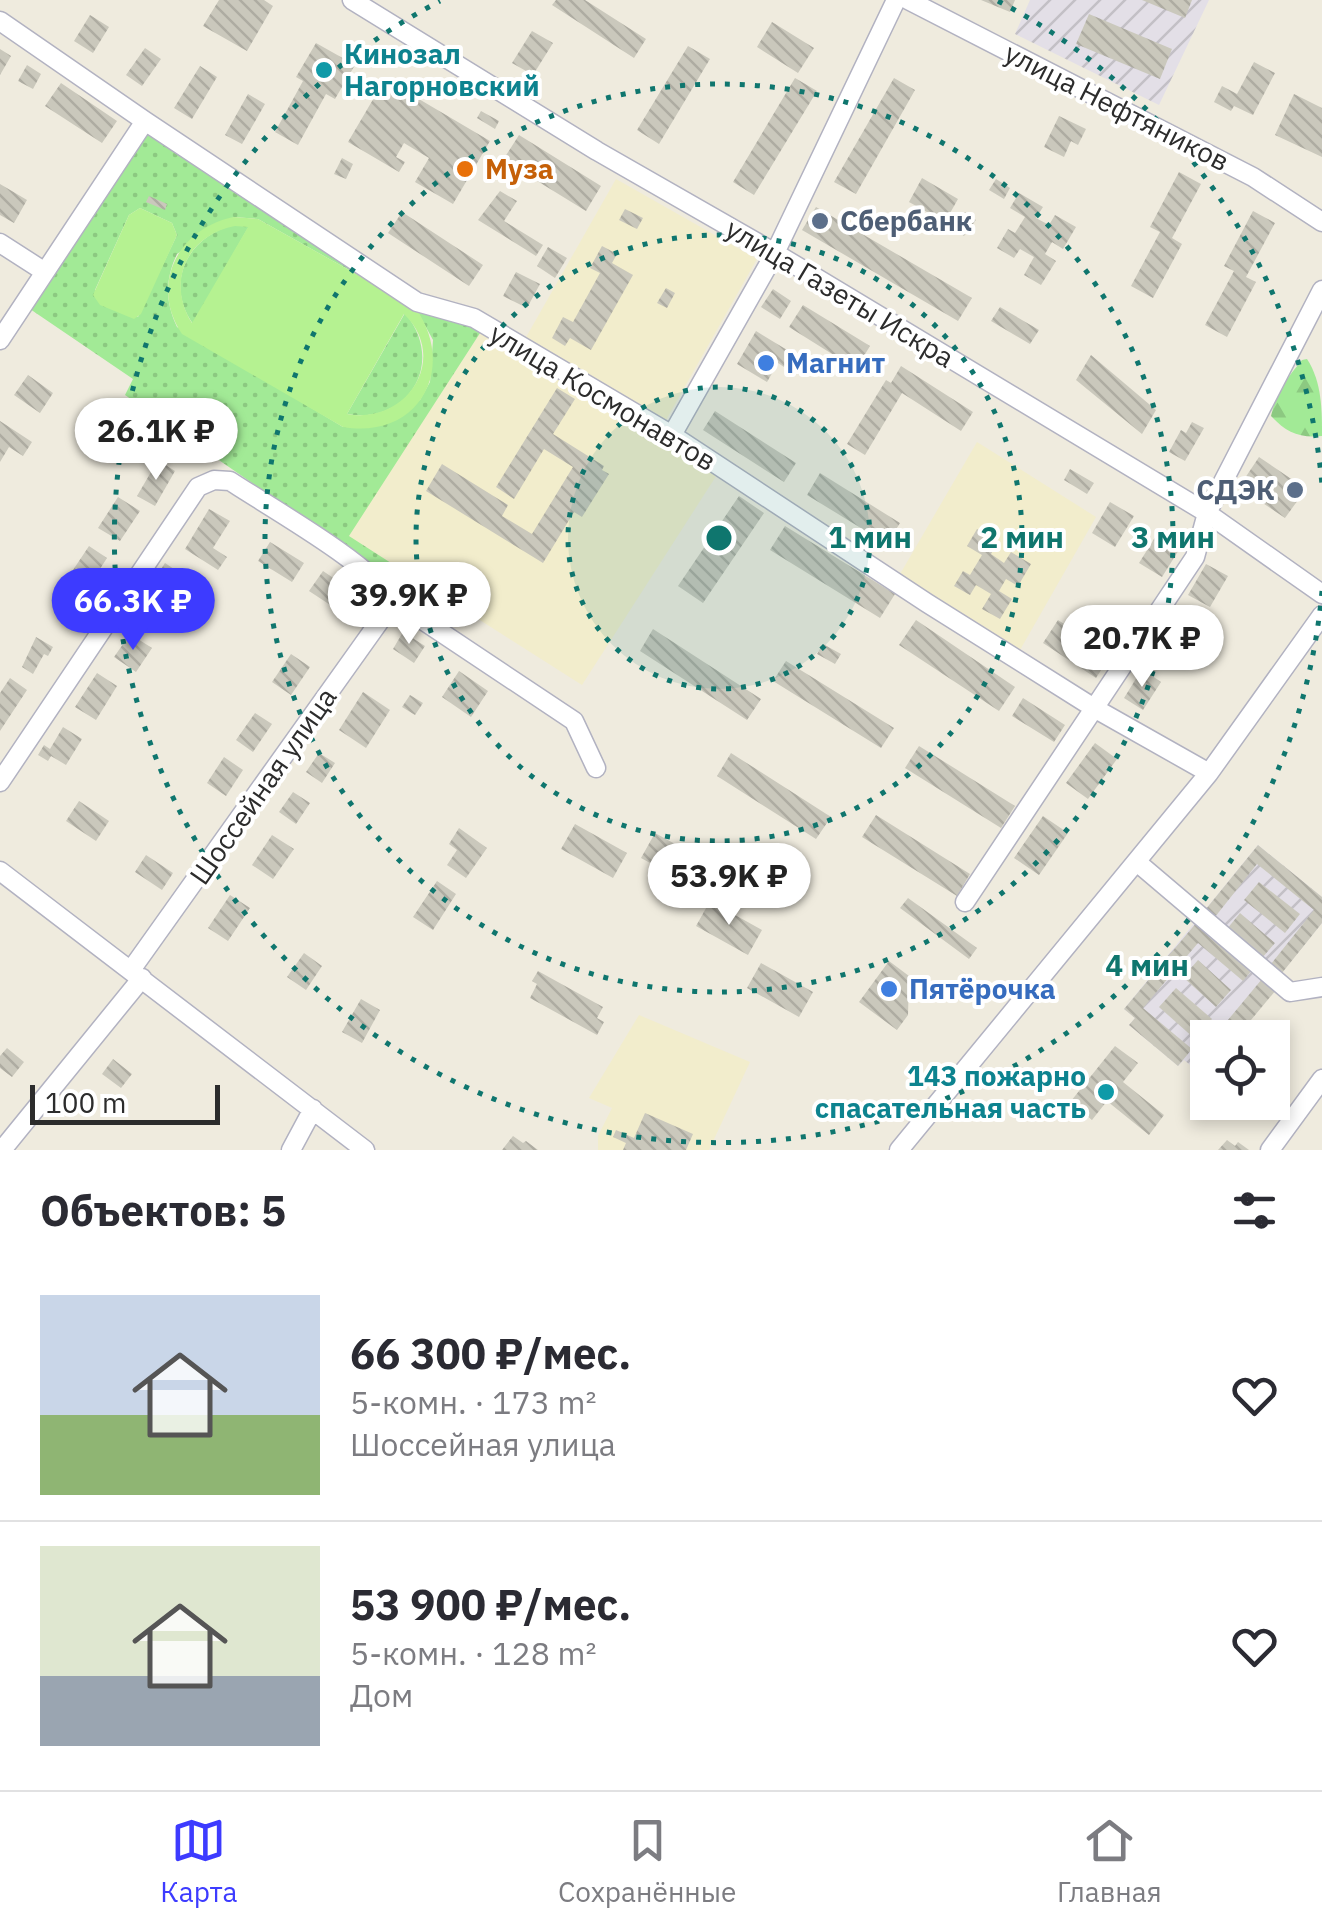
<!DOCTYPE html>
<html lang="ru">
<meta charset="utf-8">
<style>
:root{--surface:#fff;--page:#f2f2f3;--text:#2b2b33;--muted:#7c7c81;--line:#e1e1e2;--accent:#3d3bff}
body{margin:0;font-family:"IBM Plex Sans",sans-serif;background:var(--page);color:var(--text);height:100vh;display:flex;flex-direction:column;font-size:38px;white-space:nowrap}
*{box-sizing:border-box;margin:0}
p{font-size:32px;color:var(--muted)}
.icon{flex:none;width:55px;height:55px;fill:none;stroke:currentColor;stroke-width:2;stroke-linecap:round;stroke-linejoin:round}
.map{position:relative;height:1150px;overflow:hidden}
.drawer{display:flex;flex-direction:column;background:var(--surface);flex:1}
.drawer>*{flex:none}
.tools{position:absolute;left:1190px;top:1020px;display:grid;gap:20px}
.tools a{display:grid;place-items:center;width:100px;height:100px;border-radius:0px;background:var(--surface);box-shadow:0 5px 15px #0003;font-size:50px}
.scale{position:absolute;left:30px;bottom:25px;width:190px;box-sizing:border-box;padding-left:10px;border:5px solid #2c2c2c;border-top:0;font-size:28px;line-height:35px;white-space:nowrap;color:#2c2c2c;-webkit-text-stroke:8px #fff;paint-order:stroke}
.price{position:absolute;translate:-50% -85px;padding:0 22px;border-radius:35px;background:#fff;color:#222;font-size:32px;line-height:65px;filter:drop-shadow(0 2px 5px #0008)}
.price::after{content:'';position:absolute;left:50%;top:60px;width:30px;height:22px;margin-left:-15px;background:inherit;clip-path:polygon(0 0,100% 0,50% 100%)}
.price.selected{background:var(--accent);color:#fff}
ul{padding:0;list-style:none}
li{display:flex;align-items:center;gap:30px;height:250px;padding:0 40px}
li+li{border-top:2px solid var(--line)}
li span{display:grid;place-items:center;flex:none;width:280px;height:200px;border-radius:0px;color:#555}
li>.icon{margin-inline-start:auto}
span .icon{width:120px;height:120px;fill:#fffc;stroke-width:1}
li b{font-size:42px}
h2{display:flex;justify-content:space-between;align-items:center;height:120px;padding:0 40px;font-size:42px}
.tabs{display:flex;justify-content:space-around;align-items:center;height:140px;border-top:2px solid var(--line);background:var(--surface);font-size:28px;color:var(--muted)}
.tabs a{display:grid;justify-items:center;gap:5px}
.tabs .selected{color:var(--accent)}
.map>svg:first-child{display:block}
.industrial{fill:url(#industrial-furrows)}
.education{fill:#f2edcc}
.grass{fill:url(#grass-dots);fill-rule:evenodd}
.forest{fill:url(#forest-firs)}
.pitch{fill:#b5f291;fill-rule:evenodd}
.building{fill:url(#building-back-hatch)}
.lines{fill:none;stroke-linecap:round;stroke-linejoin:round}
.minor-casing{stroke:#b2b2c1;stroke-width:21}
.minor{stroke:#fff;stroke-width:18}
.ring{fill:none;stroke:#0f766e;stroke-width:5;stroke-dasharray:5 10}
.culture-dot{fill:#0f9aa8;stroke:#fff;stroke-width:4}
.food-dot{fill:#e8710a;stroke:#fff;stroke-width:4}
.service-dot{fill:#5c6f8a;stroke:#fff;stroke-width:4}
.shop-dot{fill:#3f7fe0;stroke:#fff;stroke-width:4}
.labels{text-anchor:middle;stroke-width:8;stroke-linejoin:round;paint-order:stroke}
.culture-label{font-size:28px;font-weight:bold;fill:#0d838f;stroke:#fff;text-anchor:start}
.street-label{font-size:28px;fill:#2c2c2c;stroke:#fff}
.food-label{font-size:28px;font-weight:bold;fill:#c56008;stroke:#fff;text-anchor:start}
.service-label{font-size:28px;font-weight:bold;fill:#4e5e75;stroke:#fff;text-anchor:start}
.shop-label{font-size:28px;font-weight:bold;fill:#366cbe;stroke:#fff;text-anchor:start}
.centre{fill:#0f766e;stroke:#fff;stroke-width:5}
.ring-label{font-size:30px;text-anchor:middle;font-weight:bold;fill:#0f766e;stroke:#fff;stroke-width:8;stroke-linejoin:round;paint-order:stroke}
</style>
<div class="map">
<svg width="1322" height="1150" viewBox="0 0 1322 1150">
<defs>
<pattern id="industrial-furrows" width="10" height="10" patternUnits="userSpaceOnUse" patternTransform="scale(2.5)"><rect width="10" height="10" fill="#e3dfe7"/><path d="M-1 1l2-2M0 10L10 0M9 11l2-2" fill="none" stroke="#c3c0c6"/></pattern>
<pattern id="grass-dots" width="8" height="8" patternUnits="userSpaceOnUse" patternTransform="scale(2.5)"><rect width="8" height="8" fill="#a2ea96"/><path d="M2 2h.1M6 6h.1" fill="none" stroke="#8cc981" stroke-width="1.8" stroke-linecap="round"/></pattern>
<pattern id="forest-firs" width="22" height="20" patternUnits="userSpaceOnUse" patternTransform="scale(2.5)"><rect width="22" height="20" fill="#a2ea96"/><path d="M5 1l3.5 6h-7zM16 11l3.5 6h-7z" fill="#8cc981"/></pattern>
<pattern id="building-back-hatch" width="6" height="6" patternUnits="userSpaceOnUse" patternTransform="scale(2.5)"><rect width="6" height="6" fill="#cac8bc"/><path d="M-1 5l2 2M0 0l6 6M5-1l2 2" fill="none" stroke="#aeaca2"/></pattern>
</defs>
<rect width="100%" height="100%" fill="#efebde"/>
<!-- industrial -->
<path class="industrial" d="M1030 0H1209L1159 105 1015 34Z
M1258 845 1322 897V923L1271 986 1236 1037 1208 1038 1207 1072 1204 1076 1184 1060 1178 1066 1129 1025 1135 1018 1124 1009Z"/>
<!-- education -->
<path class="education" d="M616 179 757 259 666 420 525 339Z
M482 330 720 470 582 685 348 536Z
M977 442 1096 517 1016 657 896 581Z
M639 1015 750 1062 709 1150H598V1136L612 1108 589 1098Z"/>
<!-- grass -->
<path class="grass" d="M150 131 417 304 482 330 349 536 433 590 418 609 324 533 125 395 133 379 30 309ZM140 208 172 223 177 235 138 317 95 290 129 215ZM234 217 258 219 415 307 433 340 430 382 420 400 343 427 177 327C165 302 165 279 177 254Z
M235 225 249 226 193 324C164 283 188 235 235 225Z
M405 313C446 362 409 425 347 414Z"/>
<!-- forest -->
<path class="forest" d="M1307 359C1322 382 1322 410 1322 436 1299 438 1287 433 1271 416 1276 393 1287 378 1302 360Z"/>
<!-- pitch -->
<path class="pitch" d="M140 208 172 223 177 235 141 314 134 319 100 305 93 295 129 215Z
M234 217 258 219 415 307C458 368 419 440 343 427L182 334C149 285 178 228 234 217ZM235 226 248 227 192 323C166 282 187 235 235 226ZM404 314C450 358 407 425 347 414Z"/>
<!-- building -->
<path class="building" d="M219 0H264L273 6 247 51 203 26Z
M556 0H585L646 39 634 58 552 5Z
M981 0H1015L1010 12Z
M1142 0H1192L1185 18Z
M1089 14 1172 49 1160 79 1076 44Z
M90 15 109 27 93 53 74 41Z
M772 22 814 48 798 73 757 47Z
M532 31 553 43 533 75 512 63Z
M316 43 355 65 335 99 326 94 298 145 275 132 303 81 296 77Z
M688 46 710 59 659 144 637 130Z
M145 48 161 59 142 86 126 75Z
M0 49 11 56 0 75Z
M1254 62 1275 73 1253 115 1234 106 1231 111 1214 102 1222 86 1237 94Z
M27 65 41 74 33 89 18 81Z
M200 66 217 77 192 119 174 108Z
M795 78 817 91 754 195 733 182Z
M894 78 915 90 856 194 834 182Z
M385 79 490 141 453 204 415 182 429 158 404 143 396 157 405 162 399 172 348 142Z
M61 83 117 121 102 143 45 106Z
M248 94 265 104 242 144 225 135Z
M1294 94 1322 108V157L1275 135Z
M481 111 499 121 495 129 477 118Z
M1059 116 1086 129 1078 145 1071 141 1064 157 1044 147Z
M519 135 601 186 586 211 503 160Z
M342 158 353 164 346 179 334 174Z
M1179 172 1201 184 1172 238 1182 244 1153 298 1131 286 1160 232 1150 227Z
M922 178 958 199 945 222 909 202Z
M996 179 1010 188 1004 199 989 190Z
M0 184 27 200 14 223 0 215Z
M500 191 517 201 504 221 543 245 536 256 478 220Z
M1019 193 1043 207 1036 218 1049 225 1055 215 1076 227 1063 249 1052 242 1045 254 1056 261 1041 285 1024 275 1034 257 1020 249 1014 258 997 248 1008 229 1015 233 1025 217 1010 208Z
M149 196 167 204 165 210 146 202Z
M816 207 972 298 958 321 802 230Z
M625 209 643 218 637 229 619 220Z
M1253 211 1275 223 1246 277 1256 282 1227 337 1205 325 1234 271 1224 266Z
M402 212 483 265 469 286 388 233Z
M965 212 976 220 964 236 954 229Z
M602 246 617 254 612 263 633 275 591 350 570 338 565 346 552 338 563 317 573 322 600 273 590 268Z
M548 247 567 258 555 278 537 266Z
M516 272 540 284 527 308 503 296Z
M666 288 675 293 667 308 657 303Z
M773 289 791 301 780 319 761 307Z
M803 305 870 346 856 369 789 327Z
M1000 307 1039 330 1030 344 991 321Z
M756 331 792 353 784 367 778 363 767 382 737 364Z
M1091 355 1156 410 1142 434 1076 380Z
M901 366 973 412 961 431 902 393 865 455 847 444 886 380 891 383Z
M28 375 53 393 40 413 14 395Z
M557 388 575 399 553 434 604 466 602 470 609 474 582 517 574 512 543 563 426 491 442 464 508 505 502 516 532 534 573 467 544 449 514 499 496 487Z
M715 411 796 463 784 482 703 430Z
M0 421 32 442 23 456 9 447 0 462Z
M1192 422 1204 428 1185 461 1169 452 1181 430 1186 433Z
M1259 457 1306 489 1285 518 1239 487Z
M158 460 175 471 155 506 137 496Z
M1070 469 1094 483 1087 494 1064 480Z
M820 473 900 523 887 544 807 495Z
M739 496 764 513 703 603 678 586Z
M118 497 140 511 120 541 98 528Z
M1110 502 1134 516 1115 547 1092 533Z
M209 509 230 521 213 548 227 557 218 570 185 549Z
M785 526 895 594 880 618 770 550Z
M977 529 998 542 991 554 1004 563 1011 552 1031 564 1018 586 1006 579 999 591 1012 599 1000 619 982 609 991 594 976 585 970 595 954 586 963 571 970 575 982 555 967 546Z
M1159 531 1182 545 1162 577 1139 563Z
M270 542 304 563 292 582 258 561Z
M89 546 107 558 82 597 63 585Z
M165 563 177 571 169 585 156 577Z
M1206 564 1228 576 1210 607 1188 595Z
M323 571 360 596 347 616 309 591Z
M160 589 185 607 169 629 144 612Z
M1107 608 1131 624 1096 678 1043 643 1058 620 1087 639Z
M1173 617 1193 627 1176 660 1156 650Z
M916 620 1015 687 999 711 899 645Z
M653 629 761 699 747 720 640 651Z
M403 632 425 646 414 663 393 649Z
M130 634 152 648 136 672 114 657Z
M36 637 53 647 48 656 44 654 33 674 22 667Z
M823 644 841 654 835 664 817 654Z
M291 654 310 667 291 695 272 682Z
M786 661 894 728 881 748 773 681Z
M1142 669 1161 682 1143 710 1124 698Z
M459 671 488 691 471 717 442 697Z
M97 673 117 686 96 720 75 707Z
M10 678 27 690 0 731V693Z
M363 692 390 710 366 748 339 730Z
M410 695 423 703 415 715 402 707Z
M1023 698 1065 725 1054 742 1012 716Z
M255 713 272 724 253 752 236 740Z
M63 727 82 739 66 765 51 756 48 761 38 755 44 745 50 749Z
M1095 743 1117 759 1088 799 1066 783Z
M919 746 1015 806 1001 828 905 768Z
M319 753 335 763 322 783 306 772Z
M731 753 831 817 816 839 717 776Z
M224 757 243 770 226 796 207 783Z
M293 792 310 803 296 824 279 812Z
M79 801 109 821 96 841 66 821Z
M876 815 970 874 957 896 862 837Z
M1043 816 1068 833 1039 875 1014 858Z
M575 824 627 853 613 878 561 849Z
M459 828 487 848 466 878 447 865 457 850 449 844Z
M655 833 708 862 694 887 641 858Z
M272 835 294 849 273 879 252 865Z
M1258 845 1322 897V923L1282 973 1271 964 1314 910 1257 864 1215 917 1206 909Z
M146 855 173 873 162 890 135 872Z
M437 881 456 894 433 930 413 917Z
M1259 882 1300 914 1285 933 1244 900Z
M230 895 250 908 228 941 208 928Z
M908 898 977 948 969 959 900 908Z
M710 901 762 930 748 955 696 926Z
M1240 913 1275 943 1262 958 1227 929Z
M1197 922 1253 969 1243 981 1198 943 1143 1008 1192 1049 1178 1066 1129 1025 1135 1018 1124 1009Z
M304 953 322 966 306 990 287 977Z
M1198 960 1231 990 1216 1007 1183 977Z
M889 961 909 976 908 1015 897 1030 859 1002Z
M761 963 813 992 799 1017 747 988Z
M538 971 603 1007 597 1018 604 1022 597 1035 530 998 537 984 532 981Z
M1262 979 1276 990 1236 1038H1213Z
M1176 988 1212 1019 1195 1039 1159 1007Z
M361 999 380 1010 362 1043 342 1032Z
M1208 1044V1072L1204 1076 1190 1065Z
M1115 1046 1138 1063 1123 1082 1164 1115 1149 1135 1107 1101 1092 1120 1071 1101Z
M7 1048 24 1062 12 1077 0 1068V1056Z
M113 1059 132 1074 121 1088 102 1074Z
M645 1113 693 1134 686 1150H623L626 1143 613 1137 616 1130 634 1138Z
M513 1136 523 1143 526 1141 538 1150H502Z
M1227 1140 1235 1146 1238 1142 1249 1150H1218Z"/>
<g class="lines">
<!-- minor casing -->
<g class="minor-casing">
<path id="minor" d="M352 0 597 151 775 253 1207 513 1322 594
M908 0 1253 177 1322 222
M0 21 145 121 417 302 474 318 672 435 927 603 1094 708 1209 773
M0 243 45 272
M0 340 145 121
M672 435 775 253 896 0
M0 782 198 487 214 480 230 481C271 508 369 563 394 601L574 721 596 768
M1138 863 1290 992 1322 987
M0 871 365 1150
M965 902 1195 557 1207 513 1322 290
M131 970 394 601
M2 1150 142 978
M291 1150 313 1109
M899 1150 1209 773 1322 615
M1270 1150 1322 1079"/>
</g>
<!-- minor -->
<use href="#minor" class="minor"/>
</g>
<!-- distance rings -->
<circle cx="719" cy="538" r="151" fill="#0f766e" fill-opacity=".12"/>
<g class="ring">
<circle cx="719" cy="538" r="151"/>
<circle cx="719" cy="538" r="303"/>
<circle cx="719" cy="538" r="454"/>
<path d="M1322 591A605 605 0 1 1 440 1M998 1A605 605 0 0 1 1322 485"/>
</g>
<!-- markers -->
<g class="culture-dot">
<circle cx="324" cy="70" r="10"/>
<circle cx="1106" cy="1092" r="10"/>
</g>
<circle class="food-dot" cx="465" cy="169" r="10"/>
<g class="service-dot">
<circle cx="820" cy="221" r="10"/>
<circle cx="1295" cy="490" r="10"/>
</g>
<g class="shop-dot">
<circle cx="766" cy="363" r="10"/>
<circle cx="889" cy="989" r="10"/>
</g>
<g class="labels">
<!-- culture labels -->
<g class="culture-label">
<text x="344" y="64">Кинозал<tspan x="344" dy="32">Нагорновский</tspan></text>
<text x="1086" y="1086" text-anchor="end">143 пожарно<tspan x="1086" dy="32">спасательная часть</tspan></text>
</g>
<!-- street labels -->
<g class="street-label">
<text transform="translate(1117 107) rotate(27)" y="10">улица Нефтяников</text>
<text transform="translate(840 293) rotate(31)" y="10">улица Газеты Искра</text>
<text transform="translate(603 397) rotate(31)" y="10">улица Космонавтов</text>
<text transform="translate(263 786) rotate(-55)" y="10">Шоссейная улица</text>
</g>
<!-- food labels -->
<g class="food-label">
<text x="485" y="179">Муза</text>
</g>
<!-- service labels -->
<g class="service-label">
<text x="840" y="231">Сбербанк</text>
<text x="1275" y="500" text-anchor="end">СДЭК</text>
</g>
<!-- shop labels -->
<g class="shop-label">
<text x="786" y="373">Магнит</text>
<text x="909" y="999">Пятёрочка</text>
</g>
</g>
<circle cx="719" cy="538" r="15" class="centre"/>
<g class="ring-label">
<text x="870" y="548">1 мин</text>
<text x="1022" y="548">2 мин</text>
<text x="1173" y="548">3 мин</text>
<text x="1147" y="976">4 мин</text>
</g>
</svg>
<div class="tools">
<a><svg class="icon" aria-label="locate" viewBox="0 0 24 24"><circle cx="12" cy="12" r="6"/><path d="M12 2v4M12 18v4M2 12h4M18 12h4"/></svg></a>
</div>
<div class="scale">100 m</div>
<b class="price" style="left:156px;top:483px">26.1K ₽</b>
<b class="price" style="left:409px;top:647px">39.9K ₽</b>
<b class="price selected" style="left:133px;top:653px">66.3K ₽</b>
<b class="price" style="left:1142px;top:690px">20.7K ₽</b>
<b class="price" style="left:729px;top:928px">53.9K ₽</b>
</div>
<section class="drawer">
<h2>Объектов: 5<svg class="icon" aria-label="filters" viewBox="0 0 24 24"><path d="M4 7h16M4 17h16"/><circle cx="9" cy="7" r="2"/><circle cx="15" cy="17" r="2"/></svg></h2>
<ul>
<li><span style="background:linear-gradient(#c9d6e8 60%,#8fb573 0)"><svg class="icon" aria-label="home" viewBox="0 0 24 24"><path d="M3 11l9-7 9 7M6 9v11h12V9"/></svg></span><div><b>66 300 ₽/мес.</b><p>5-комн. · 173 m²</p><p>Шоссейная улица</p></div><svg class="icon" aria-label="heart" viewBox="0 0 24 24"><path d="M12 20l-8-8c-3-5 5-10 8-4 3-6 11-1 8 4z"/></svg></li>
<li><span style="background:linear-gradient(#dfe7d0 65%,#9aa5b1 0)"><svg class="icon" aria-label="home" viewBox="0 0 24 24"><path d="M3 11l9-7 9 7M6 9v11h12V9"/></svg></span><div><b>53 900 ₽/мес.</b><p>5-комн. · 128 m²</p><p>Дом</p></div><svg class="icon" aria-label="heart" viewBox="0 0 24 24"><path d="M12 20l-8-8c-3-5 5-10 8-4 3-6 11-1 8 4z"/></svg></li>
</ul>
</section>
<nav class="tabs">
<a class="selected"><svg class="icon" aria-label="map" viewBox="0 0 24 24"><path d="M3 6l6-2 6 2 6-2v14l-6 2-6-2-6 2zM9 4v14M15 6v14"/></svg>Карта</a>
<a><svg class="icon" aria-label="saved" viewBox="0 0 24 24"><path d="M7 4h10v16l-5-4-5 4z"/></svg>Сохранённые</a>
<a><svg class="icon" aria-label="home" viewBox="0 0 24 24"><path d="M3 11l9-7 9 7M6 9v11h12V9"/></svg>Главная</a>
</nav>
